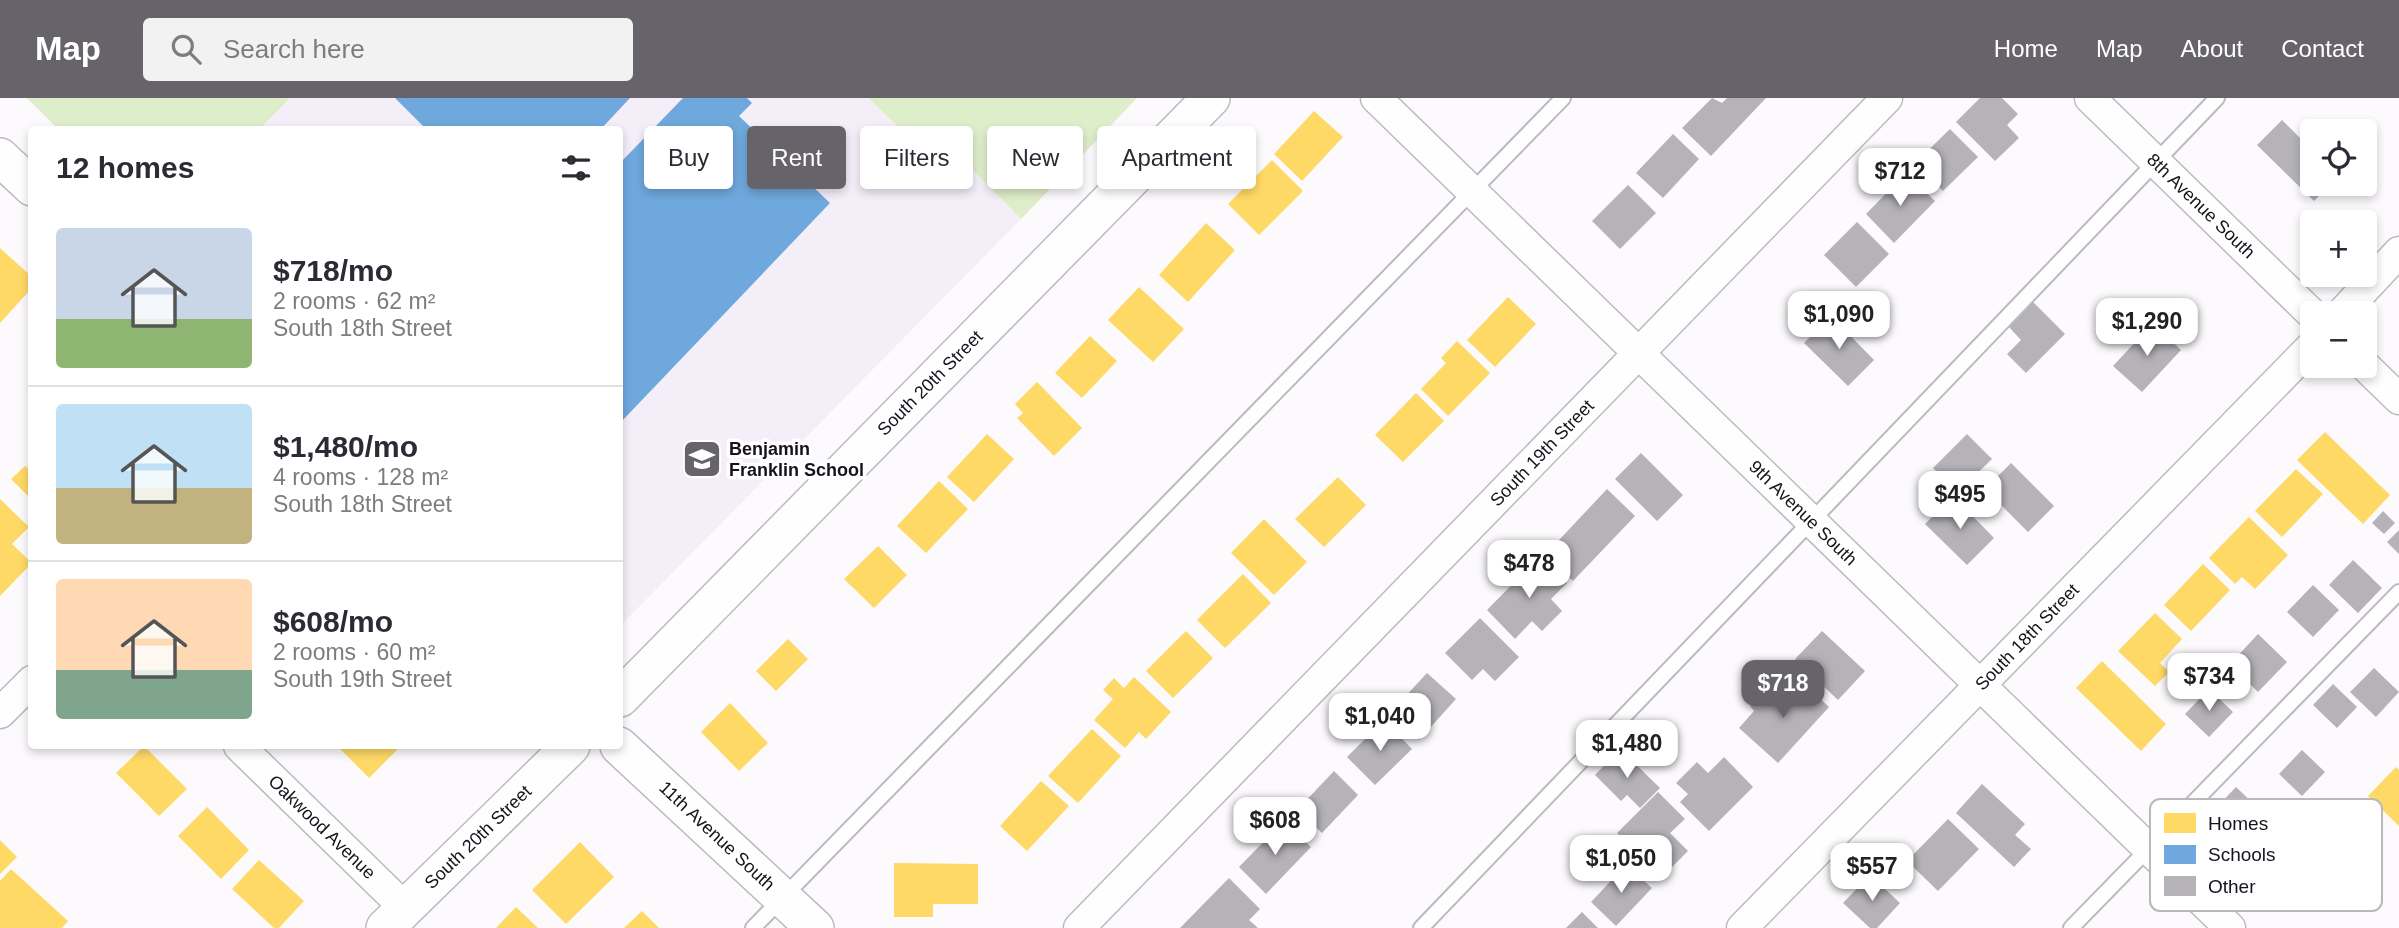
<!DOCTYPE html>
<meta charset="utf-8">
<style>
:root{--surface:#fff;--page:#f2f2f3;--text:#2b2b33;--muted:#7c7c81;--line:#e1e1e2;--accent:#67636a}
body{margin:0;font-family:Arial,sans-serif;background:var(--page);color:var(--text);height:100vh;display:flex;flex-direction:column;font-size:26px;white-space:nowrap}
*{box-sizing:border-box;margin:0}
p{font-size:23px;color:var(--muted)}
.icon{flex:none;width:38px;height:38px;fill:none;stroke:currentColor;stroke-width:2;stroke-linecap:round;stroke-linejoin:round}
.map{position:relative;flex:1;overflow:hidden}
.side{position:absolute;left:28px;top:28px;width:595px;height:623px;display:flex;flex-direction:column;background:var(--surface);border-radius:7px;box-shadow:0 4px 10px #0003}
.side>*{flex:none}
.banner{position:absolute;left:644px;top:28px;width:665px;height:63px;display:flex;gap:14px}
.fabs{position:absolute;left:2300px;top:21px;display:grid;gap:14px}
.fabs a{display:grid;place-items:center;width:77px;height:77px;border-radius:7px;background:var(--surface);box-shadow:0 4px 10px #0003;font-size:35px}
.price{position:absolute;translate:-50% -60px;padding:0 16px;border-radius:14px;background:#fff;color:#222;font-size:23px;line-height:46px;filter:drop-shadow(0 2px 4px #0008)}
.price::after{content:'';position:absolute;left:50%;top:42px;width:21px;height:16px;margin-left:-10px;background:inherit;clip-path:polygon(0 0,100% 0,50% 100%)}
.price.current{background:var(--accent);color:#fff}
ul{padding:0;list-style:none}
li{display:flex;align-items:center;gap:21px;height:175px;padding:0 28px}
li+li{border-top:2px solid var(--line)}
li span{display:grid;place-items:center;flex:none;width:196px;height:140px;border-radius:7px;color:#555}
li>.icon{margin-inline-start:auto}
span .icon{width:84px;height:84px;fill:#fffc;stroke-width:1}
li b{font-size:30px}
h2{display:flex;justify-content:space-between;align-items:center;height:84px;padding:0 28px;font-size:30px}
.pill{padding:0 24px;border-radius:7px;background:var(--surface);box-shadow:0 4px 10px #0003;font-size:24px;line-height:63px}
.pill.current{background:var(--accent);color:#fff}
header{display:flex;align-items:center;gap:42px;box-sizing:border-box;height:98px;padding:0 35px;background:var(--accent);color:#fff}
header strong{font-size:33px}
nav{display:flex;gap:38px;margin-inline-start:auto;font-size:24px}
.search{width:490px;height:63px;background:var(--page);display:flex;align-items:center;gap:18px;box-sizing:border-box;padding:0 24px;border-radius:7px;color:var(--muted);font-size:26px}
.map>svg:first-child{display:block}
.built{fill:#f4eef8}
.green{fill:#deeeca}
.homes{fill:#ffd966}
.schools{fill:#6fa8dc}
.building{fill:#b5b2b8}
.lines{fill:none;stroke-linecap:round;stroke-linejoin:round}
.service-casing{stroke:#bdbabf;stroke-width:18}
.minor-casing{stroke:#bdbabf;stroke-width:33}
.tertiary-casing{stroke:#bdbabf;stroke-width:40}
.service{stroke:#fffeff;stroke-width:14}
.minor{stroke:#fffeff;stroke-width:30}
.tertiary{stroke:#fffeff;stroke-width:37}
.labels{text-anchor:middle;stroke-width:7;stroke-linejoin:round;paint-order:stroke}
.street-label{font-size:18px;fill:#17121b;stroke:#fff}
.poi-label{font-size:18px;font-weight:bold;fill:#17121b;stroke:#fff;text-anchor:start}
.key{fill:#fff;stroke:#b9b8bb;stroke-width:2}
.key-label{font-size:19px;fill:#17121b}
</style>
<header>
<strong>Map</strong>
<div class="search"><svg class="icon" aria-label="search" viewBox="0 0 24 24"><circle cx="10" cy="10" r="6"/><path d="M15 15l6 6"/></svg>Search here</div>
<nav><a>Home</a><a>Map</a><a>About</a><a>Contact</a></nav>
</header>
<div class="map">
<svg width="2399" height="830" viewBox="0 0 2399 830">
<rect width="100%" height="100%" fill="#fcfafd"/>
<!-- built -->
<path class="built" d="M290 0H868L950 79 964 65 1021 121 620 528V32H260Z"/>
<!-- green -->
<path class="green" d="M27 0H290L260 31 59 32Z
M868 0H1137L1021 121 965 65 951 79Z"/>
<!-- homes -->
<path class="homes" d="M1314 13 1343 39 1302 83 1274 56Z
M1272 62 1303 93 1259 137 1228 106Z
M1206 125 1235 152 1188 204 1159 177Z
M0 150 32 179V190L0 225Z
M1139 189 1184 231 1153 264 1108 222Z
M1508 199 1536 226 1495 269 1467 242Z
M1090 238 1117 263 1082 300 1055 275Z
M1457 243 1490 275 1448 318 1421 291 1446 265 1441 260Z
M1037 284 1082 330 1054 358 1017 320 1023 315 1015 306Z
M1416 295 1444 323 1403 364 1375 337Z
M2325 334 2390 397 2363 426 2297 362Z
M987 336 1014 361 974 404 947 379Z
M25 368 32 374V402L11 381Z
M2296 371 2323 396 2282 439 2255 413Z
M1338 379 1366 407 1324 449 1295 421Z
M939 383 968 411 926 455 897 428Z
M0 401 29 429 12 446 32 465 0 498Z
M2249 419 2288 457 2255 491 2242 479 2235 486 2209 460Z
M1264 421 1307 464 1274 497 1231 455Z
M878 448 907 477 874 510 844 481Z
M2203 466 2230 492 2191 533 2164 507Z
M1243 476 1271 505 1225 550 1197 522Z
M2155 515 2182 541 2160 565 2169 574 2155 588 2118 553Z
M1186 533 1213 560 1173 600 1146 573Z
M788 541 808 561 776 593 756 573Z
M2102 563 2166 626 2141 653 2076 590Z
M1134 579 1171 614 1146 641 1139 634 1125 650 1094 622 1113 601 1103 592 1114 580 1124 590Z
M730 605 768 645 739 673 701 634Z
M1092 631 1121 658 1078 705 1048 678Z
M144 648 187 691 159 718 116 675Z
M337 648H401L369 680Z
M2396 669 2399 672V728L2368 698Z
M1041 683 1069 708 1027 753 1000 728Z
M207 709 249 752 221 781 178 738Z
M2276 727 2336 785 2309 813 2249 755Z
M0 742 17 759 0 776Z
M580 744 614 779 566 826 532 792Z
M259 762 304 803 279 830H274L232 791Z
M894 765 978 766V806H933V819H894Z
M11 771 68 823 62 830H0V783Z
M516 809 538 830H496Z
M642 813 659 830H624Z"/>
<!-- schools -->
<path class="schools" d="M395 0H630L600 32H427Z
M683 0H747L752 5 739 18 830 105 620 325V62L621 64Z"/>
<!-- building -->
<path class="building" d="M1712 0 1722 5 1727 0H1766L1711 58 1682 30Z
M1980 0H2002L2018 16 2007 27 2019 40 1995 63 1956 24Z
M2282 22 2306 46 2312 41V86H2331L2314 103 2257 47Z
M1950 31 1978 59 1943 93 1915 65Z
M1673 36 1699 61 1663 100 1636 75Z
M1906 75 1935 103 1894 145 1866 116Z
M1628 87 1656 115 1620 151 1592 123Z
M1857 124 1889 156 1856 189 1824 157Z
M2032 203 2065 236 2026 275 2007 256 2021 242 2008 228Z
M1831 218 1874 262 1848 288 1804 245Z
M2153 225 2181 252 2142 294 2113 268Z
M1967 336 1992 361 1958 394 1933 370Z
M1641 355 1683 397 1657 423 1615 381Z
M2011 365 2054 408 2028 434 1985 391Z
M1607 391 1635 418 1573 483 1545 457Z
M1953 398 1994 440 1967 467 1925 426Z
M2383 413 2395 425 2384 436 2372 425Z
M2399 432V456L2387 444Z
M1540 458 1567 485 1551 501 1562 513 1542 533 1532 523 1515 541 1487 512Z
M2353 462 2382 490 2358 515 2329 487Z
M2313 487 2339 512 2313 539 2287 514Z
M1480 520 1519 559 1495 583 1483 571 1472 582 1445 555Z
M1822 533 1865 573 1838 602 1795 561Z
M2258 536 2287 564 2258 594 2230 566Z
M2374 570 2399 594 2376 619 2350 594Z
M1427 575 1456 601 1419 642 1390 615Z
M1802 584 1829 609 1778 665 1739 630 1754 613 1750 608 1769 588 1785 603Z
M2333 586 2357 609 2337 630 2313 607Z
M2209 591 2233 614 2209 639 2185 616Z
M1384 622 1412 651 1375 687 1347 659Z
M1620 651 1660 690 1640 710 1627 697 1621 703 1595 677Z
M2302 652 2325 674 2302 698 2279 676Z
M1724 659 1753 689 1709 733 1680 704 1688 696 1676 685 1697 664 1708 675Z
M1334 673 1358 697 1322 735 1297 712Z
M1982 686 2025 726 2015 737 2031 751 2014 769 1956 715Z
M2236 689 2260 712 2235 738 2211 715Z
M1658 694 1685 721 1670 735 1688 753 1662 779 1617 735Z
M1948 721 1979 751 1938 793 1907 763Z
M1284 723 1311 749 1266 796 1239 769Z
M1626 767 1652 790 1616 828 1591 804Z
M1870 777 1900 805 1877 830H1870L1843 805Z
M1229 780 1260 811 1249 822 1258 830H1180Z
M1582 814 1598 830H1566Z"/>
<g class="lines">
<!-- service casing -->
<g class="service-casing">
<path id="service" d="M753 830 1563 0
M1421 830 2217 0
M2071 830 2399 494"/>
</g>
<!-- minor casing -->
<g class="minor-casing">
<path id="minor" d="M1376 0 2230 830
M2090 0 2312 216
M2342 215 2399 154
M2364 267 2399 301
M0 615 32 583
M239 648 405 810
M1079 830 1887 0
M1742 830 2312 248"/>
</g>
<!-- tertiary casing -->
<g class="tertiary-casing">
<path id="tertiary" d="M0 59 32 89
M620 600 1211 0
M619 648 815 830
M385 830 571 648"/>
</g>
<!-- service -->
<use href="#service" class="service"/>
<!-- minor -->
<use href="#minor" class="minor"/>
<!-- tertiary -->
<use href="#tertiary" class="tertiary"/>
</g>
<!-- icons -->
<defs>
<g id="school-square" transform="scale(2.0125)"><rect x="-9" y="-9" width="18" height="18" rx="4" fill="#67636a" stroke="#fff"/><path d="M0-5L7-2L0 1L-7-2ZM-4 1L0 2.5L4 1V4Q0 6-4 4Z" fill="#fff"/></g>
</defs>
<g fill-rule="evenodd">
<use href="#school-square" x="702" y="361"/>
</g>
<g class="labels">
<!-- street labels -->
<g class="street-label">
<text transform="translate(2201 108) rotate(44)" y="6">8th Avenue South</text>
<text transform="translate(930 285) rotate(-45)" y="6">South 20th Street</text>
<text transform="translate(1542 355) rotate(-46)" y="6">South 19th Street</text>
<text transform="translate(1803 415) rotate(44)" y="6">9th Avenue South</text>
<text transform="translate(2027 539) rotate(-46)" y="6">South 18th Street</text>
<text transform="translate(322 729) rotate(44)" y="6">Oakwood Avenue</text>
<text transform="translate(717 738) rotate(43)" y="6">11th Avenue South</text>
<text transform="translate(478 739) rotate(-44)" y="6">South 20th Street</text>
</g>
<!-- poi labels -->
<g class="poi-label">
<text x="729" y="357">Benjamin<tspan x="729" dy="21">Franklin School</tspan></text>
</g>
</g>
<!-- legend -->
<rect x="2150" y="701" width="232" height="112" rx="10" class="key"/>
<rect x="2164" y="715" width="32" height="20" fill="#ffd966"/>
<rect x="2164" y="747" width="32" height="19" fill="#6fa8dc"/>
<rect x="2164" y="778" width="32" height="20" fill="#b5b2b8"/>
<g class="key-label">
<text x="2208" y="732">Homes</text>
<text x="2208" y="763">Schools</text>
<text x="2208" y="795">Other</text>
</g>
</svg>
<div class="fabs">
<a><svg class="icon" aria-label="locate" viewBox="0 0 24 24"><circle cx="12" cy="12" r="6"/><path d="M12 2v4M12 18v4M2 12h4M18 12h4"/></svg></a>
<a>+</a>
<a>−</a>
</div>
<b class="price" style="left:1900px;top:110px">$712</b>
<b class="price" style="left:1839px;top:253px">$1,090</b>
<b class="price" style="left:2147px;top:260px">$1,290</b>
<b class="price" style="left:1960px;top:433px">$495</b>
<b class="price" style="left:1529px;top:502px">$478</b>
<b class="price" style="left:2209px;top:615px">$734</b>
<b class="price current" style="left:1783px;top:622px">$718</b>
<b class="price" style="left:1380px;top:655px">$1,040</b>
<b class="price" style="left:1627px;top:682px">$1,480</b>
<b class="price" style="left:1275px;top:759px">$608</b>
<b class="price" style="left:1621px;top:797px">$1,050</b>
<b class="price" style="left:1872px;top:805px">$557</b>
<div class="banner">
<a class="pill">Buy</a>
<a class="pill current">Rent</a>
<a class="pill">Filters</a>
<a class="pill">New</a>
<a class="pill">Apartment</a>
</div>
<section class="side">
<h2>12 homes<svg class="icon" aria-label="filters" viewBox="0 0 24 24"><path d="M4 7h16M4 17h16"/><circle cx="9" cy="7" r="2"/><circle cx="15" cy="17" r="2"/></svg></h2>
<ul>
<li><span style="background:linear-gradient(#c9d6e8 65%,#8fb573 0)"><svg class="icon" aria-label="home" viewBox="0 0 24 24"><path d="M3 11l9-7 9 7M6 9v11h12V9"/></svg></span><div><b>$718/mo</b><p>2 rooms · 62 m²</p><p>South 18th Street</p></div></li>
<li><span style="background:linear-gradient(#bfe0f5 60%,#c2b280 0)"><svg class="icon" aria-label="home" viewBox="0 0 24 24"><path d="M3 11l9-7 9 7M6 9v11h12V9"/></svg></span><div><b>$1,480/mo</b><p>4 rooms · 128 m²</p><p>South 18th Street</p></div></li>
<li><span style="background:linear-gradient(#ffd9b3 65%,#7fa58c 0)"><svg class="icon" aria-label="home" viewBox="0 0 24 24"><path d="M3 11l9-7 9 7M6 9v11h12V9"/></svg></span><div><b>$608/mo</b><p>2 rooms · 60 m²</p><p>South 19th Street</p></div></li>
</ul>
</section>
</div>
